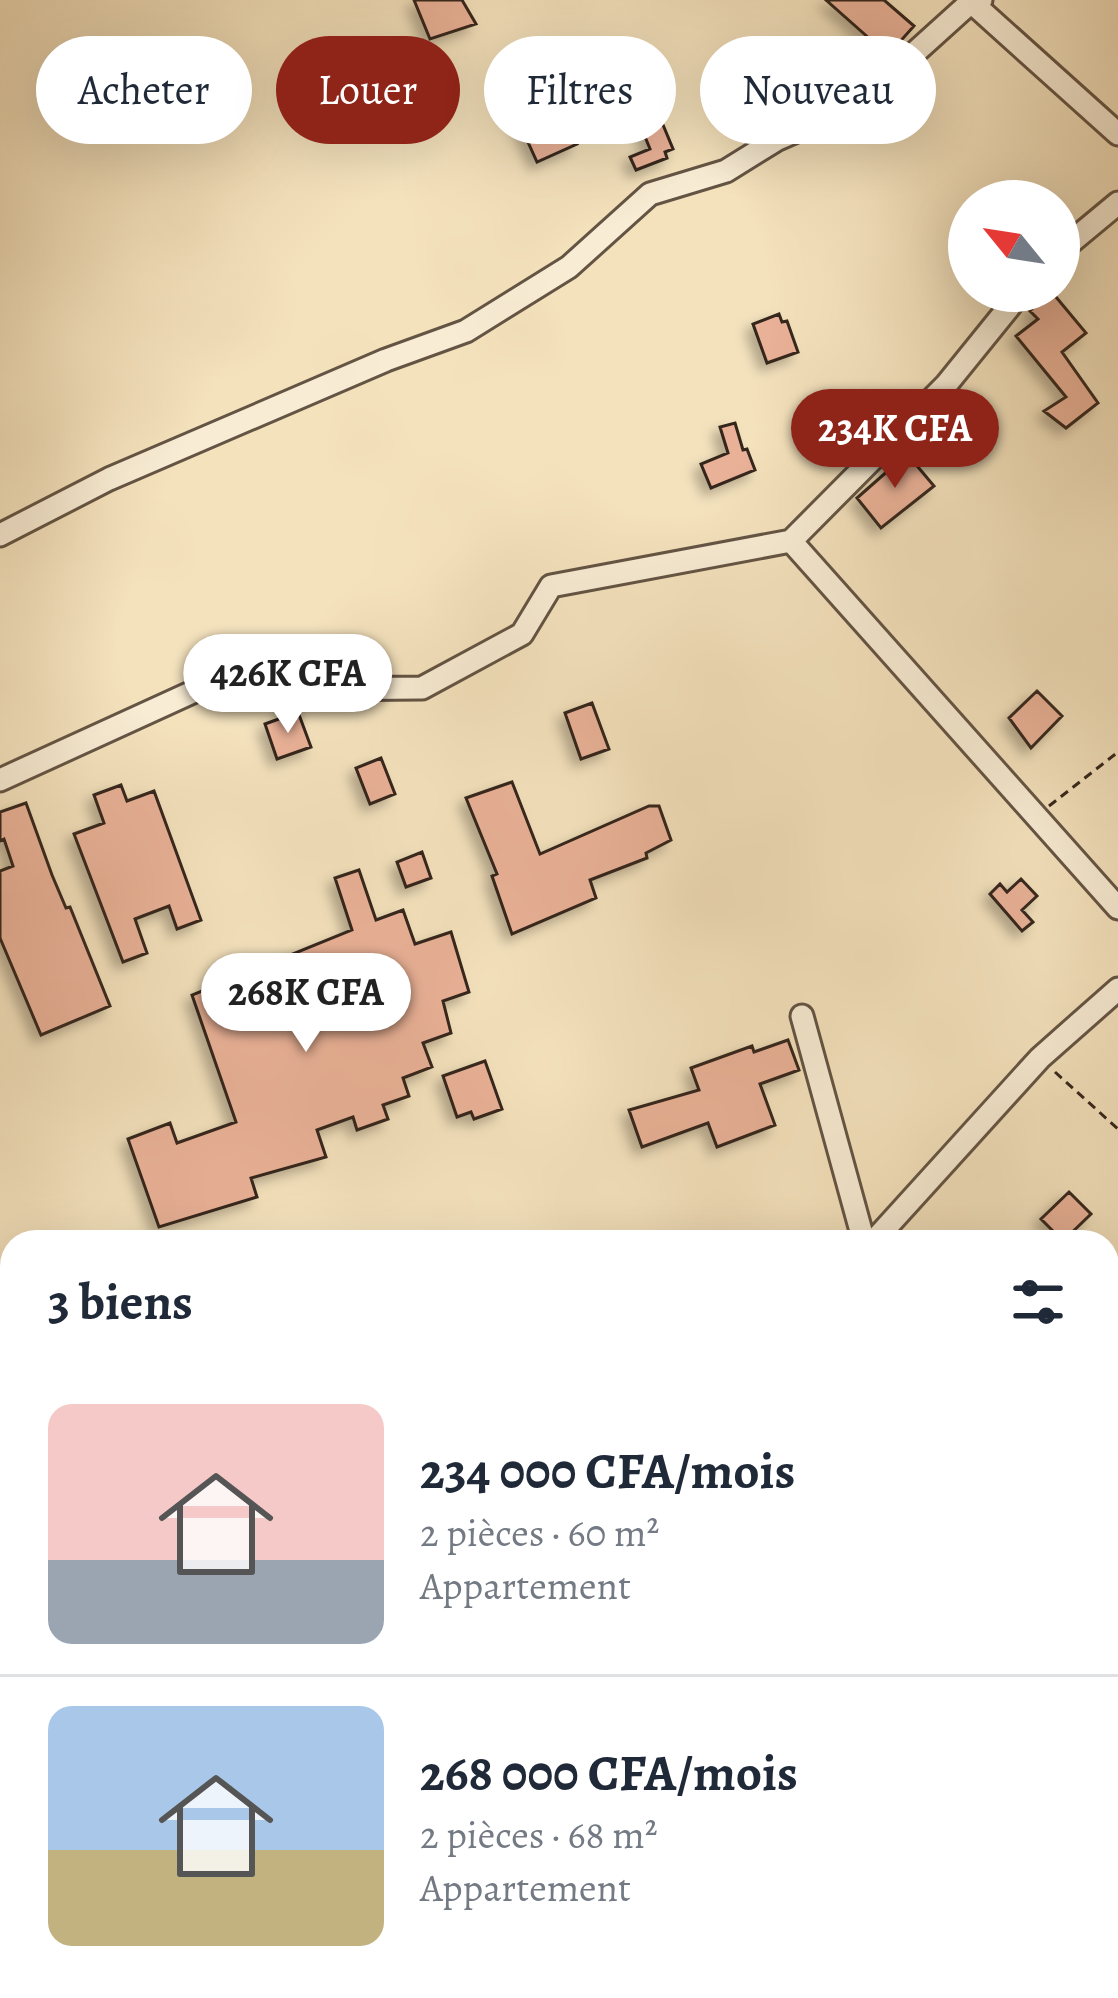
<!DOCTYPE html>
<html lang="fr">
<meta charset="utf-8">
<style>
:root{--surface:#fff;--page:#f2f2f3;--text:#1f2937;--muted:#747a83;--line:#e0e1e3;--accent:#8f2418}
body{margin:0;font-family:Alegreya,serif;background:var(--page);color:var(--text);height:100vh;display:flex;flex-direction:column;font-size:45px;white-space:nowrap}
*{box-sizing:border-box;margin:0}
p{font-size:39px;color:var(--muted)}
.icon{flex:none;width:66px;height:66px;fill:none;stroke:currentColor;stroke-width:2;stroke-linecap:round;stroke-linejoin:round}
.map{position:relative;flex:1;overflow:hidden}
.side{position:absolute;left:0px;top:1230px;width:1119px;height:768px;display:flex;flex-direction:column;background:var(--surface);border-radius:36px 36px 0 0;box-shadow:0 12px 48px #0002}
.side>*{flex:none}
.top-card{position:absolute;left:36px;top:36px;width:1047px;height:108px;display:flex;gap:24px}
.needle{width:78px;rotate:300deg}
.tools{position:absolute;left:948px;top:180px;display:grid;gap:24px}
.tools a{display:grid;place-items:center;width:132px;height:132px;border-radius:50%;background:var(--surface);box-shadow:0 12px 48px #0002;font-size:60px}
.price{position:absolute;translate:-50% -102px;padding:0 27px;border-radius:42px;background:#fff;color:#222;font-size:39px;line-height:78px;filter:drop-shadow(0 3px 6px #0008)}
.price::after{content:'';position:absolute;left:50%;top:72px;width:36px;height:27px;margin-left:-18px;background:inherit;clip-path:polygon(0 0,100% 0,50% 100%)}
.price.active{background:var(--accent);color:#fff}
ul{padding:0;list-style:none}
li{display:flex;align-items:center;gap:36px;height:300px;padding:0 48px}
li+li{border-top:3px solid var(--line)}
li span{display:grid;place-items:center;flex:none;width:336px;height:240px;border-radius:24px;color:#555}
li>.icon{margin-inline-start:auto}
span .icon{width:144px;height:144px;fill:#fffc;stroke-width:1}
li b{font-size:51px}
h2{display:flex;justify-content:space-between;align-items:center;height:144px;padding:0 48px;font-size:51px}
.pill{padding:0 42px;border-radius:54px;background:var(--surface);box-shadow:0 12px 48px #0002;font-size:42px;line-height:108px}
.pill.active{background:var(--accent);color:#fff}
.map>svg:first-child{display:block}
.building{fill:#e9b197;stroke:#34251b;stroke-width:3;filter:url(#shadow)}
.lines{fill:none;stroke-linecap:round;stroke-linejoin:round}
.minor-casing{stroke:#645444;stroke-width:27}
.path{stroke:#34251b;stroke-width:3;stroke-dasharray:9 6;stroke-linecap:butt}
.minor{stroke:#f8ecd4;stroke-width:21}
</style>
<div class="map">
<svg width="1118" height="1998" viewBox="0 0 1118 1998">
<defs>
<filter id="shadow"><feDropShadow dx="-7" dy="7" stdDeviation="6" flood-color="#0004"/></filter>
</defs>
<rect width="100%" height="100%" fill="#f4e2bd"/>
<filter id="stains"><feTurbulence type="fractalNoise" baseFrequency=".00167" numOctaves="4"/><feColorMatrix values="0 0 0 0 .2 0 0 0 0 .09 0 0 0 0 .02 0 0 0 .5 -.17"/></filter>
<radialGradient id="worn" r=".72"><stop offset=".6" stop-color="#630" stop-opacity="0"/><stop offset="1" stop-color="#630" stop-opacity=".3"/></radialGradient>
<!-- building -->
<path class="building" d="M414 0H462L476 24 430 39Z
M826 0H884L914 26 888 55Z
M552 91 577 144 537 162 513 109Z
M661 120 673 149 665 152 667 158 636 170 630 157 650 149 641 127Z
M1051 291 1086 333 1062 352 1098 403 1066 428 1044 411 1066 397 1016 336 1038 319 1030 311Z
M779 314 782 322 787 321 798 352 767 363 753 324Z
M735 423 743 450 747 449 755 470 711 488 701 464 728 453 720 427Z
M907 454 934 486 881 528 857 498Z
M1037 691 1062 716 1031 748 1009 718Z
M592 703 609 749 581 759 565 713Z
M298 712 311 747 277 759 265 724Z
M381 758 395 794 370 804 356 768Z
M512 782 540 854 649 806H659L671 840 646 853 647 858 590 880 596 898 512 934 492 876 497 874 466 798Z
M121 785 127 801 154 791 201 920 177 929 169 906 135 919 147 953 123 962 74 834 104 823 94 795Z
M26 803 52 875 66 908 70 907 110 1006 41 1035 0 938V871L13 866 4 839 0 841V812Z
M422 852 431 878 406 887 397 862Z
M359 870 376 920 403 910 415 944 451 932 469 992 443 1001 451 1033 423 1043 432 1067 403 1078 409 1096 383 1105 388 1119 357 1130 353 1117 317 1130 326 1157 251 1178 257 1197 159 1227 128 1139 170 1123 177 1143 236 1122 192 995 352 930 335 878Z
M1021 879 1037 896 1022 910 1033 922 1022 931 990 894 1000 884 1007 892Z
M788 1040 799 1070 760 1084 775 1125 717 1147 708 1123 642 1147 629 1110 699 1090 691 1068 752 1046 754 1052Z
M485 1061 502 1109 474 1119 471 1112 457 1117 443 1076Z
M1069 1192 1091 1214 1063 1241 1041 1219Z
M697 1986H759L775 1998H712Z"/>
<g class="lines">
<!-- minor casing -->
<g class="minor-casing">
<path id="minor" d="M969 0 1118 134
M1059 252 1118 203
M0 535 109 479 386 360 466 331 569 267 650 194 726 171 776 140 858 104 971 2 981 0
M791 541 1118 908
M0 780 197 690 422 688 522 634 551 586 791 541 946 385 1022 291
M802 1016 864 1242
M873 1242 1040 1058 1118 989
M1107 1478 1118 1467
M1107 1525 1118 1527
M1107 1551 1118 1591
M1107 1940 1118 1962"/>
</g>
<!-- path -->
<path class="path" d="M1049 806 1118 752
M1055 1072 1118 1129"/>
<!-- minor -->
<use href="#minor" class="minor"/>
</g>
<rect width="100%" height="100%" filter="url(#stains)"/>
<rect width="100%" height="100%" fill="url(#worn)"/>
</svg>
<div class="tools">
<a><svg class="needle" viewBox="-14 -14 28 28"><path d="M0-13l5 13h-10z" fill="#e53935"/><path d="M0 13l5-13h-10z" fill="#747a83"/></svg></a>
</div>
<b class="price active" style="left:895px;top:491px">234K CFA</b>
<b class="price" style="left:288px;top:736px">426K CFA</b>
<b class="price" style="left:306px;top:1055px">268K CFA</b>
<div class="top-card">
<a class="pill">Acheter</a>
<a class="pill active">Louer</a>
<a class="pill">Filtres</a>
<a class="pill">Nouveau</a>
</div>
<section class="side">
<h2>3 biens<svg class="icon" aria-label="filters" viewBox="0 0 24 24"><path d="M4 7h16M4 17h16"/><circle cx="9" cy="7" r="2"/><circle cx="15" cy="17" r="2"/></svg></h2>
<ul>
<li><span style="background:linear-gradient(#f6c9c9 65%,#9aa5b1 0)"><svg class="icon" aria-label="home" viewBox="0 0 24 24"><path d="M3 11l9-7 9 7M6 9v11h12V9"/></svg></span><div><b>234 000 CFA/mois</b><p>2 pièces · 60 m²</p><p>Appartement</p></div></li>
<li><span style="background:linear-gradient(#a9c7e8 60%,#c2b280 0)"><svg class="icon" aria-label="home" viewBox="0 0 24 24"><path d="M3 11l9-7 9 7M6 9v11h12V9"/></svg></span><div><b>268 000 CFA/mois</b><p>2 pièces · 68 m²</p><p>Appartement</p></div></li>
</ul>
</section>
</div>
